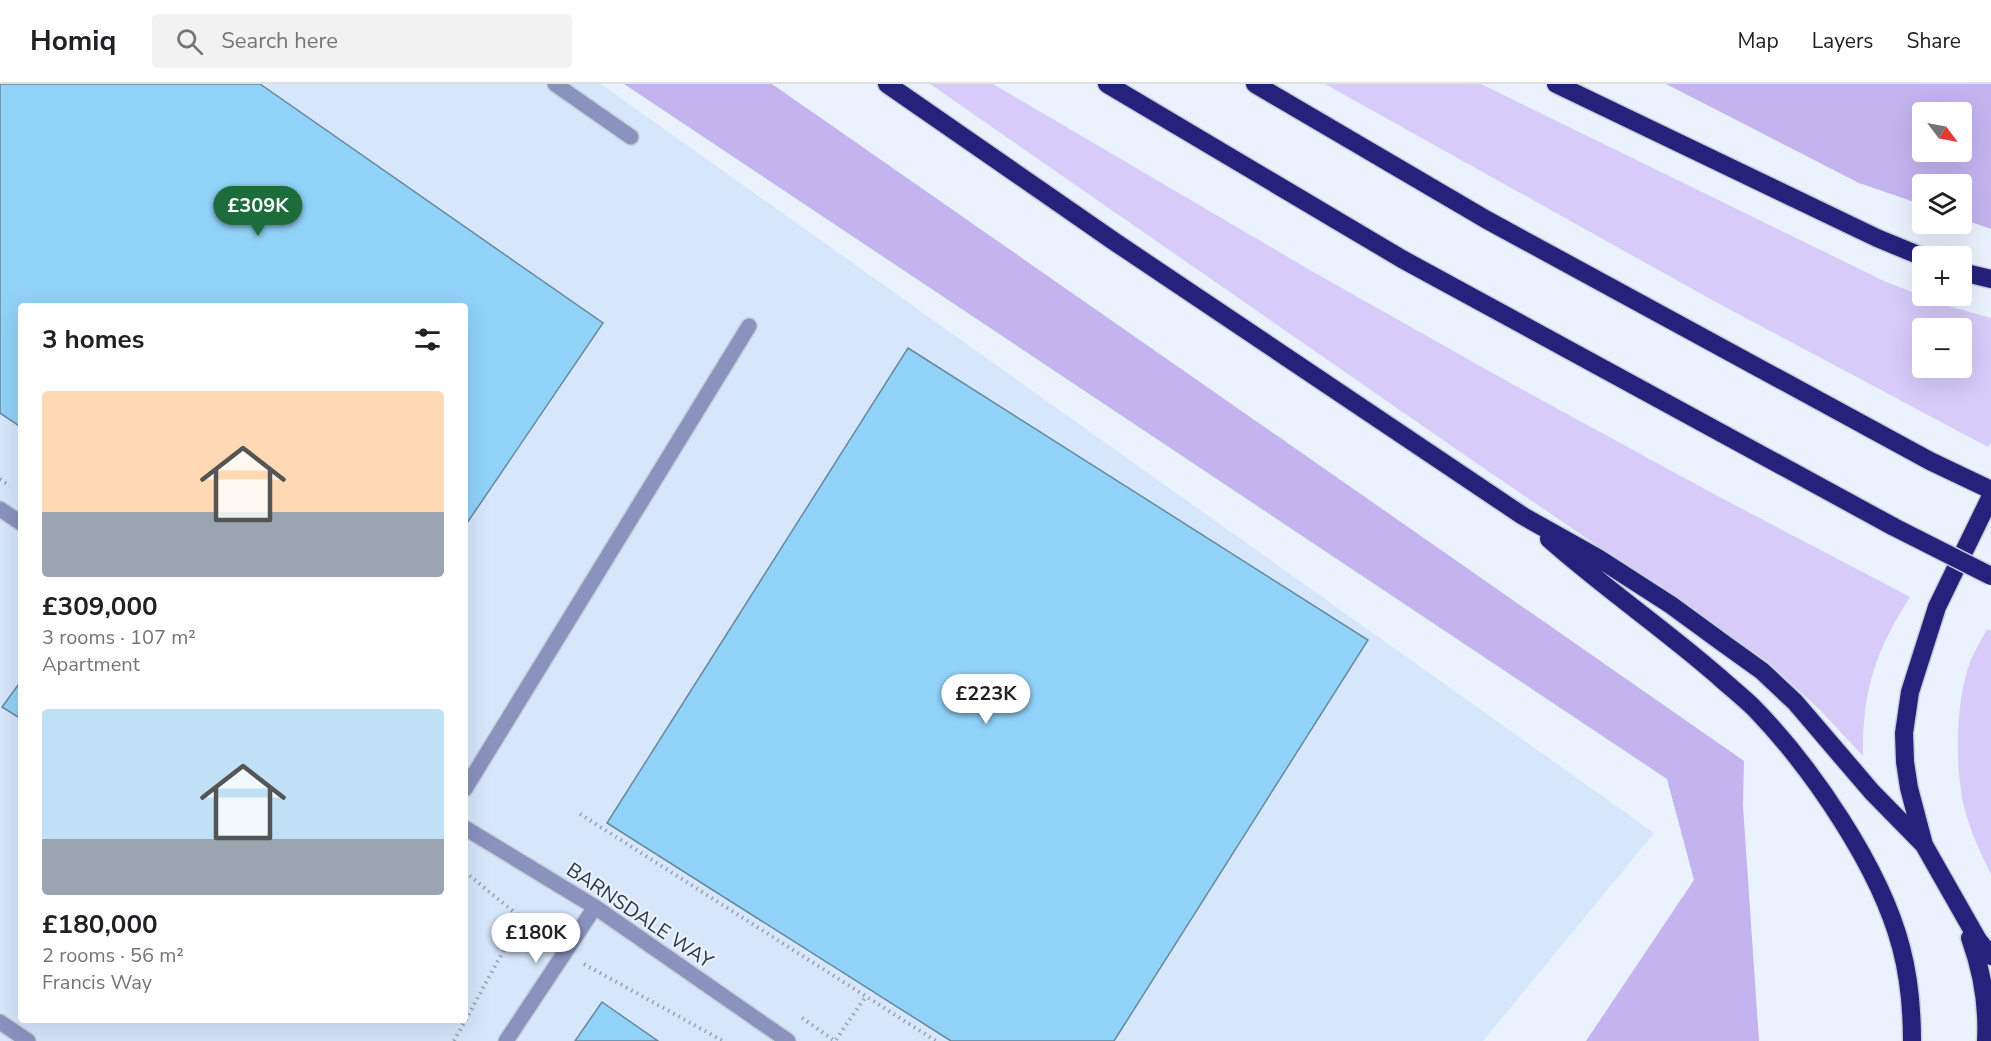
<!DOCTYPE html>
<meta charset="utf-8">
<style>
:root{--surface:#fff;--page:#f2f2f2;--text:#202124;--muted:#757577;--line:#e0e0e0;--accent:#1d6c3c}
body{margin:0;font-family:"Nunito Sans",sans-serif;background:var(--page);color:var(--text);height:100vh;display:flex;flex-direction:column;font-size:22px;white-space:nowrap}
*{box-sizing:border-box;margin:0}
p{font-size:20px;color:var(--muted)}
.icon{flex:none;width:33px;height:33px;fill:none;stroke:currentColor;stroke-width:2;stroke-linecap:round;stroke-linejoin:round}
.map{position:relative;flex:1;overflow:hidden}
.sheet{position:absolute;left:18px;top:219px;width:450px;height:720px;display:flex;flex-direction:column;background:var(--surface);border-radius:6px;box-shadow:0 6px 24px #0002}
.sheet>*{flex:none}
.needle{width:39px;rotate:122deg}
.fabs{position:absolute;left:1912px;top:18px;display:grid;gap:12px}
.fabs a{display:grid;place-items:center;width:60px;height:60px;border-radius:6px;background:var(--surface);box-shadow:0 6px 24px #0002;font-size:30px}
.price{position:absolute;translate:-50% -51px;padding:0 14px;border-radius:21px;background:#fff;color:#222;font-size:20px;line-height:39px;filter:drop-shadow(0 2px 3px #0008)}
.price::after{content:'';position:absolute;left:50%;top:36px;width:18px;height:14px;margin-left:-9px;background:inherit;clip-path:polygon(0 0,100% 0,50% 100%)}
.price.active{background:var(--accent);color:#fff}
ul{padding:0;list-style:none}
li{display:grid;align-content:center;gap:12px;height:318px;padding:0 24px}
li span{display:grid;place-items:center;height:186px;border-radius:6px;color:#555}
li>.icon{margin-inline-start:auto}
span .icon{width:108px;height:108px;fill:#fffc;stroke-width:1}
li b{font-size:26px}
h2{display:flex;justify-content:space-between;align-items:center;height:72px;padding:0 24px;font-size:26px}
header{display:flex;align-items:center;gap:36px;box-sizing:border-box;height:84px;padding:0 30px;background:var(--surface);border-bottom:2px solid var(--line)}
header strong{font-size:28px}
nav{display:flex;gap:33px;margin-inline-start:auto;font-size:21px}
.search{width:420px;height:54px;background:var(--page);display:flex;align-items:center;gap:15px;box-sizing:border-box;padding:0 21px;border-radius:6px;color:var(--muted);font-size:22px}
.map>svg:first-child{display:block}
.built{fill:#d6e6fb;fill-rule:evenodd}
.green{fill:#d6cbf9;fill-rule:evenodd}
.forest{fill:#c3b4f0;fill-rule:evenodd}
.building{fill:#91d2f8;stroke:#68889b;stroke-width:1.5}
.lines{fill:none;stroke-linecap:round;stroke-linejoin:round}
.minor-casing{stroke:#c8d0dc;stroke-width:18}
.highway-casing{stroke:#c8d0dc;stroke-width:21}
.path{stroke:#99a1ad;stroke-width:4;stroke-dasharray:1.5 4.5;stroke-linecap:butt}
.minor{stroke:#8a93be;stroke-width:15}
.highway{stroke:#24227a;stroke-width:18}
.highway-bridge-casing{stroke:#c8d0dc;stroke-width:21;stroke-linecap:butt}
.highway-bridge{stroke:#24227a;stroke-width:18}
.labels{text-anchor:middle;stroke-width:4.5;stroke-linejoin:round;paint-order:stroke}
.street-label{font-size:20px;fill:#2c3540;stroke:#eaf2fe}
</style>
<header>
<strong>Homiq</strong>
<div class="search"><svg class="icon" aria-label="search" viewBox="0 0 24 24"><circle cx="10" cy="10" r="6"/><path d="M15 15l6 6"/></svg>Search here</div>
<nav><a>Map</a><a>Layers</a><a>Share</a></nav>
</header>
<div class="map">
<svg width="1991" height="957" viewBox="0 0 1991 957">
<rect width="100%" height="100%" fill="#eaf2fe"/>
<!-- built -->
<path class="built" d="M0 0H601L1654 749 1483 957H0ZM21 222H465V936H21Z"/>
<!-- green -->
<path class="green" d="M930 0H993L1315 189 1512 300 1710 408 1910 513C1875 567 1862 608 1863 672L1821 627 1768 578 1469 374Z
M1325 0H1481L1884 197 1948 222 1991 234V358L1988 363 1714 217ZM1923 244H1962V284H1923Z
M1987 545 1991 547V790C1981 770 1972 751 1966 730 1954 687 1955 620 1970 578 1974 567 1982 556 1987 545Z"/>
<!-- forest -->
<path class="forest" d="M624 0H772L1744 677 1743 722 1759 957H1586L1694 796 1667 695Z
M1666 0H1991V145L1962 135V100H1923V121L1859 99ZM1923 28H1962V68H1923Z"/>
<!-- building -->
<path class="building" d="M0 0H260L603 239 465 442V222H21V343L0 329Z
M908 264 1368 556 1114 957H951L607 739Z
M21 597V635L2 623Z
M602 918 658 957H575Z"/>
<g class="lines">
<!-- minor casing -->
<g class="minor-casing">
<path id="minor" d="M555 0 631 53
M0 425 21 439
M465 705 749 242
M465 744 595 823 788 957
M0 938 28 957
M506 957 595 823"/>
</g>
<!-- highway casing -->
<g class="highway-casing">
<path id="highway" d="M887 0 1115 158 1523 432 1598 474 1671 521 1723 559 1762 587 1795 618 1872 708 1924 761
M1107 0 1402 175 1894 443
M1255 0 1487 136 1930 377 1991 406
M1556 0 1877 154 1923 173
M1962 188 1991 195
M1991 412 1937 523 1910 608 1904 649 1905 678 1909 704 1924 761 1978 856 1991 872
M1549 455C1603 503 1663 544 1718 592 1730 603 1744 614 1755 625 1812 684 1880 783 1901 863 1909 893 1912 925 1912 957
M1970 854C1982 887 1988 921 1986 957"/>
</g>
<!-- path -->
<path class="path" d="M0 395 10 402
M580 730 936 957
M465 788 546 854
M584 880 723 957
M802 934 835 957 866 912
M454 957 522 833"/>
<!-- minor -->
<use href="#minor" class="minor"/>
<!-- highway -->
<use href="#highway" class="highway"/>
<!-- highway-bridge casing -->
<g class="highway-bridge-casing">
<path id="highway-bridge" d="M1894 443 1991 492"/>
</g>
<!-- highway-bridge -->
<use href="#highway-bridge" class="highway-bridge"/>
</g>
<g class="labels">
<!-- street labels -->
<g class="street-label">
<text transform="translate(640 831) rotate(34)" y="7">BARNSDALE WAY</text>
</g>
</g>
</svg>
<div class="fabs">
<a><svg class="needle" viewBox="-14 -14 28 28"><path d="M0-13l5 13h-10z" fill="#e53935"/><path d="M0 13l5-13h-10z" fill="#757577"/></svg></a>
<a><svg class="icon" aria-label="layers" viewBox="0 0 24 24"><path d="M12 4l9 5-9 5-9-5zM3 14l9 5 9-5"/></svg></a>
<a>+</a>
<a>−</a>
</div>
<b class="price active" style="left:258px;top:153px">£309K</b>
<b class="price" style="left:986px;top:641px">£223K</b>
<b class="price" style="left:536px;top:880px">£180K</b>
<section class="sheet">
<h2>3 homes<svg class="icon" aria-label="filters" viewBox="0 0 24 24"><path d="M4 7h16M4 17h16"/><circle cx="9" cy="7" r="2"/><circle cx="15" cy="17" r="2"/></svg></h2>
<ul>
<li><span style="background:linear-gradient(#ffd9b3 65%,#9aa5b1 0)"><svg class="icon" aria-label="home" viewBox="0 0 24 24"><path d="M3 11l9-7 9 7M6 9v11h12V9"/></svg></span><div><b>£309,000</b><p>3 rooms · 107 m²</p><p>Apartment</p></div></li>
<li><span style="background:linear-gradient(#bfe0f5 70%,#9aa5b1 0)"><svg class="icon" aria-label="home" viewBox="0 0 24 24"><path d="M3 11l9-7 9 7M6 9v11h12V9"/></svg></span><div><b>£180,000</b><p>2 rooms · 56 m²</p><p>Francis Way</p></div></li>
</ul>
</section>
</div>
